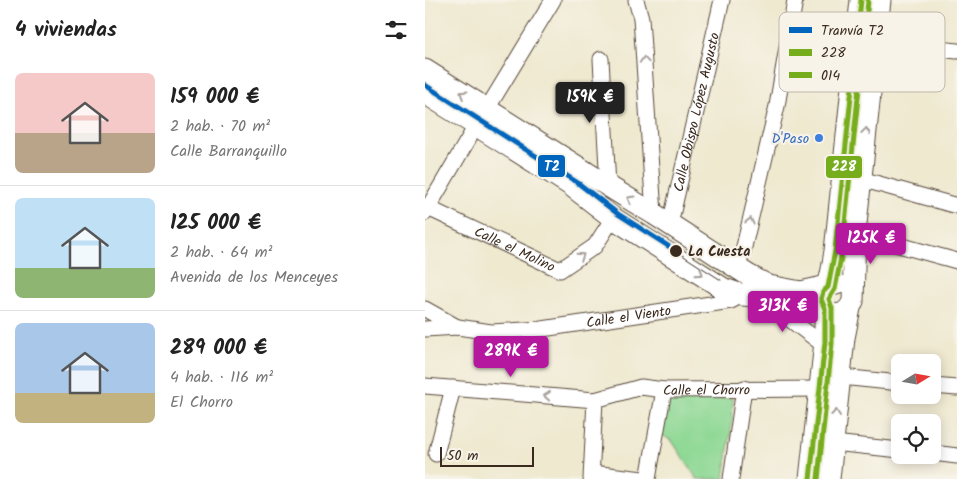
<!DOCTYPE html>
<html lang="es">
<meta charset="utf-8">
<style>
:root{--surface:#fff;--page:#f6f6f6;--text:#222;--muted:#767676;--line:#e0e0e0;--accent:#b5179e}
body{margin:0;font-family:Kalam,sans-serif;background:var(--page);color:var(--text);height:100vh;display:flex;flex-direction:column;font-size:19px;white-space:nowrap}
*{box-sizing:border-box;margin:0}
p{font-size:16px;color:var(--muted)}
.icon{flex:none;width:28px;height:28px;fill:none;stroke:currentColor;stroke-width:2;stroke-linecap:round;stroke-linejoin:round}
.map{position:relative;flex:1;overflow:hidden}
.panel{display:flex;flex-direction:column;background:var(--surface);width:425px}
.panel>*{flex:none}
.needle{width:32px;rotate:79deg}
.fabs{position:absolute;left:466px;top:354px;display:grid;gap:10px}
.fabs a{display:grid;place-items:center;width:50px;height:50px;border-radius:8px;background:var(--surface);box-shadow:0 2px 12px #0003;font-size:25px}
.scale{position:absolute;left:15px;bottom:12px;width:94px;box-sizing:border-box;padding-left:5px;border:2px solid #3b2a1e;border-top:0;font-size:14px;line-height:18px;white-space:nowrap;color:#3b2a1e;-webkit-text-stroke:4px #f7f3e8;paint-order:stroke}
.price{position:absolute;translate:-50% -42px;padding:0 11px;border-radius:5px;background:var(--accent);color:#fff;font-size:16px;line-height:32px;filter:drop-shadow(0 1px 2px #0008)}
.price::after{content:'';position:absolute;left:50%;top:30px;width:15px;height:11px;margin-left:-8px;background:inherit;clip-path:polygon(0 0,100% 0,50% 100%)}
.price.active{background:#222;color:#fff}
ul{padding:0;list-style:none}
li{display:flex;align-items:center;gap:15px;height:125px;padding:0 15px}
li+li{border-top:1px solid var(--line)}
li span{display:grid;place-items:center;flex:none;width:140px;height:100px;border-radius:8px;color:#555}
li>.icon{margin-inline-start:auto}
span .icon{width:60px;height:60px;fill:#fffc;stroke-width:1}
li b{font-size:21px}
h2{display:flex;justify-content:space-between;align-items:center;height:60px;padding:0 15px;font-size:21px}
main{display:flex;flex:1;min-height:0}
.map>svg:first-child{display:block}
.green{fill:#8ed894;stroke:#648159}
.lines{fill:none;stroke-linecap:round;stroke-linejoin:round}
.minor-casing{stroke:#564739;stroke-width:17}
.secondary-casing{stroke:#564739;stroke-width:23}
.minor{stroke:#fff;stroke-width:15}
.secondary{stroke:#fff;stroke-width:21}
.tram{stroke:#3b2a1e;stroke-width:1}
.bus-1-casing{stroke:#f7f3e8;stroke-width:9}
.bus-2-casing{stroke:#f7f3e8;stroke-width:9}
.bus-1{stroke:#75ad1c;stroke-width:5}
.bus-2{stroke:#75ad1c;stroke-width:5}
.tram-1-casing{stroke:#f7f3e8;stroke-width:9}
.tram-1{stroke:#0065bd;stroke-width:5}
.oneway{stroke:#a79f9a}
.shop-dot{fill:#3f7fe0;stroke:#f7f3e8;stroke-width:2}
.stop-dot{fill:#3b2a1e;stroke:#f7f3e8;stroke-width:2}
.labels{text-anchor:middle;stroke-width:4.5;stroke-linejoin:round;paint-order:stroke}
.street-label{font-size:14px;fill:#3b2a1e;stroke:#f7f3e8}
.shop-label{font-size:14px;fill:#366cbe;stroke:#f7f3e8;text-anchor:end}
.stop-label{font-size:14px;font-weight:bold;fill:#3b2a1e;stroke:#f7f3e8;text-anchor:start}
.key{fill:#f7f3e8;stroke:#bfb7ab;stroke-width:1}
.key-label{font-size:14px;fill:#3b2a1e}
.line-badge{stroke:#f7f3e8;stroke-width:2}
.badge-label{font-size:14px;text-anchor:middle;font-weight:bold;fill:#fff}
</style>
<main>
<section class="panel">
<h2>4 viviendas<svg class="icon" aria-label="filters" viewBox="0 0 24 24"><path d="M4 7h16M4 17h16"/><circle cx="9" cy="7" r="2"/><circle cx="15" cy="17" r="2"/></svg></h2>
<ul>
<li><span style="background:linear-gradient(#f6c9c9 60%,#b9a48a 0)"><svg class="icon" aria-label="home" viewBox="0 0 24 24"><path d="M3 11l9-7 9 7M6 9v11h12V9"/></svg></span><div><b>159 000 €</b><p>2 hab. · 70 m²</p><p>Calle Barranquillo</p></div></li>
<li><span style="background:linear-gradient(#bfe0f5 70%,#8fb573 0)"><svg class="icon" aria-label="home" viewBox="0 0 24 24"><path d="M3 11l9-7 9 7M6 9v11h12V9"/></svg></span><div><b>125 000 €</b><p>2 hab. · 64 m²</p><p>Avenida de los Menceyes</p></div></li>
<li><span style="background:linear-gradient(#a9c7e8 70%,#c2b280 0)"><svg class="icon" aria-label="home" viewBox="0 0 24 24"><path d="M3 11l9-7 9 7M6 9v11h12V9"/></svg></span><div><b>289 000 €</b><p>4 hab. · 116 m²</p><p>El Chorro</p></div></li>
</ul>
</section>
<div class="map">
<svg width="532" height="479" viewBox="0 0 532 479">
<rect width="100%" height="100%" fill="#f7f3e8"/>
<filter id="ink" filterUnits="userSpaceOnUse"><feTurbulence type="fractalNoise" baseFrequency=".02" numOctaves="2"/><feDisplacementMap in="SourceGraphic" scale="10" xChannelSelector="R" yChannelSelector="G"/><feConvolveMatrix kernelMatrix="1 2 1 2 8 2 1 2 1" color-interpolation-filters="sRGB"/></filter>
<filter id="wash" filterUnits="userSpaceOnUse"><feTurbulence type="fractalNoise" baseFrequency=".0096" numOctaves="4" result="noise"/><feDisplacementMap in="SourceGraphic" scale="20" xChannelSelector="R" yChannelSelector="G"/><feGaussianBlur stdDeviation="1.12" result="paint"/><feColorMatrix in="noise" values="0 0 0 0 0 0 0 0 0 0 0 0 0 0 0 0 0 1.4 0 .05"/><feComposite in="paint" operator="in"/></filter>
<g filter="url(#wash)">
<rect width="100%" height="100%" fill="#efe9d0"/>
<!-- green -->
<path class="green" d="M245 397 308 398 307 423 299 479H272L247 441 237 435Z"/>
</g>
<g filter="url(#ink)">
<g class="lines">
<!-- minor casing -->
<g class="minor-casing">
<g id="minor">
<path d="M211 0 216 18 229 214"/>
<path d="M451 42 532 51"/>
<path d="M176 59 183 186"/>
<path d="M62 109 128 0"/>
<path d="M436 179 532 206"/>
<path id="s1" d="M3 208 135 270 170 246 188 218"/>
<path d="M0 213 51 126"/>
<path id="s2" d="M245 224 297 0"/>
<path d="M430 233 532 261"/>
<path d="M312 268 318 251 352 106 370 0"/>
<path d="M334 296 400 346"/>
<path d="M0 309 32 327"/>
<path id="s3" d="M0 329 33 327 66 332 117 329 306 301 317 295"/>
<path d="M416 377 475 383"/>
<path id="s4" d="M0 386 170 400 216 387 239 390 395 389"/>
<path d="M508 386 532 388"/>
<path d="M408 443 475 450"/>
<path d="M508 453 532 456"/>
<path d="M11 454 28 388"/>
<path d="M167 473 218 479"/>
<path d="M166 479 170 400"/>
<path d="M223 479 239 390"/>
<path d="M306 479 319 388"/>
</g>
</g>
<!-- secondary casing -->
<g class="secondary-casing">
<path id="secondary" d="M436 0 410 251C408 262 407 277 402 287 400 291 397 293 397 297 395 317 420 322 428 301L430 233 455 0
M0 70 183 186 229 214 323 275 344 286 376 292 411 284
M0 93 144 184 188 218 299 289 317 295 358 298
M385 479 400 342V309
M404 479 419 338 425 308"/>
</g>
<!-- minor -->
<use href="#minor" class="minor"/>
<!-- secondary -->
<use href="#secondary" class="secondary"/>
<!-- tram -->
<path class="tram" d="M251 251 296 280"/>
<!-- bus-1 casing -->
<g class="bus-1-casing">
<path id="bus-1" d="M385 479 400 342V309L396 299 398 292 403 287 410 251 436 0"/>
</g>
<!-- bus-2 casing -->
<g class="bus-2-casing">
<path id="bus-2" d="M393 479 407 343V308L404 299 410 289 417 252 443 1"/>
</g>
<!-- bus-1 -->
<use href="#bus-1" class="bus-1"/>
<!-- bus-2 -->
<use href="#bus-2" class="bus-2"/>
<!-- tram-1 casing -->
<g class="tram-1-casing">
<path id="tram-1" d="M0 85 153 183 193 214 251 251"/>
</g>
<!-- tram-1 -->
<use href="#tram-1" class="tram-1"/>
</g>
<!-- one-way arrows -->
<defs><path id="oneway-chevron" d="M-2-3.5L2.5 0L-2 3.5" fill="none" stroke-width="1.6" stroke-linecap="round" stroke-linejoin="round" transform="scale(1.25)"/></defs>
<g class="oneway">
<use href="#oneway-chevron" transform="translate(219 60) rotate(-94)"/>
<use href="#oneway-chevron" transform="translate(38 94) rotate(-148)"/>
<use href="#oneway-chevron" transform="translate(441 131) rotate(-83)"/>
<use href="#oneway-chevron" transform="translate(205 199) rotate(-149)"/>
<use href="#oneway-chevron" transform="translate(325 221) rotate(-77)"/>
<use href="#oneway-chevron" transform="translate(156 256) rotate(-34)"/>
<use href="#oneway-chevron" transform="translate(275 273) rotate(33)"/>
<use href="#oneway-chevron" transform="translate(122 396) rotate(-175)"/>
<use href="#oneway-chevron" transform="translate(411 413) rotate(-83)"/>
</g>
</g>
<!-- markers -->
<circle class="shop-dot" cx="394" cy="138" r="5"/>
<circle class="stop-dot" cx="251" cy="251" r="7"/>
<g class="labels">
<!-- street labels -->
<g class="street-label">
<text dy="5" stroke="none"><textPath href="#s2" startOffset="115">Calle Obispo López Augusto</textPath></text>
<text dy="5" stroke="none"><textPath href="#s1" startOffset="96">Calle el Molino</textPath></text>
<text dy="5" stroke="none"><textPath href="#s3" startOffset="205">Calle el Viento</textPath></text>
<text dy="5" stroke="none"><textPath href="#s4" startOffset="284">Calle el Chorro</textPath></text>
</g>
<!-- shop labels -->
<g class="shop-label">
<text x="384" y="143">D'Paso</text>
</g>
<!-- stop labels -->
<g class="stop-label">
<text x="263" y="256">La Cuesta</text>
</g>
</g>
<!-- legend -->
<rect x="354" y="12" width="166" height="80" rx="8" class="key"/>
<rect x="364" y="27" width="23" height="6" fill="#0065bd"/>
<rect x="364" y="49" width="23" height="7" fill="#75ad1c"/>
<rect x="364" y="72" width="23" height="6" fill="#75ad1c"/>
<g class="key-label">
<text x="396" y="35">Tranvía T2</text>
<text x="396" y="57">228</text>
<text x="396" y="80">014</text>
</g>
<g class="line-badge">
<rect x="112" y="154" width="29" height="24" rx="5" fill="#0065bd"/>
<rect x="400" y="155" width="38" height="24" rx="5" fill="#75ad1c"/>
</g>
<g class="badge-label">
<text x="127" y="171">T2</text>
<text x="419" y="171">228</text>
</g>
</svg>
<div class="fabs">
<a><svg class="needle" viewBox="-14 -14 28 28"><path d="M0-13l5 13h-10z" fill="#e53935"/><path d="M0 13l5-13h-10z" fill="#767676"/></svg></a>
<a><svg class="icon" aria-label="locate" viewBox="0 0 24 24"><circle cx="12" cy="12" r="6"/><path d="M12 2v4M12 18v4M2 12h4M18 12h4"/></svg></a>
</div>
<div class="scale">50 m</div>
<b class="price active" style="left:165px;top:124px">159K €</b>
<b class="price" style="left:446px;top:265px">125K €</b>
<b class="price" style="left:358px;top:333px">313K €</b>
<b class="price" style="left:86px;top:378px">289K €</b>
</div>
</main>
